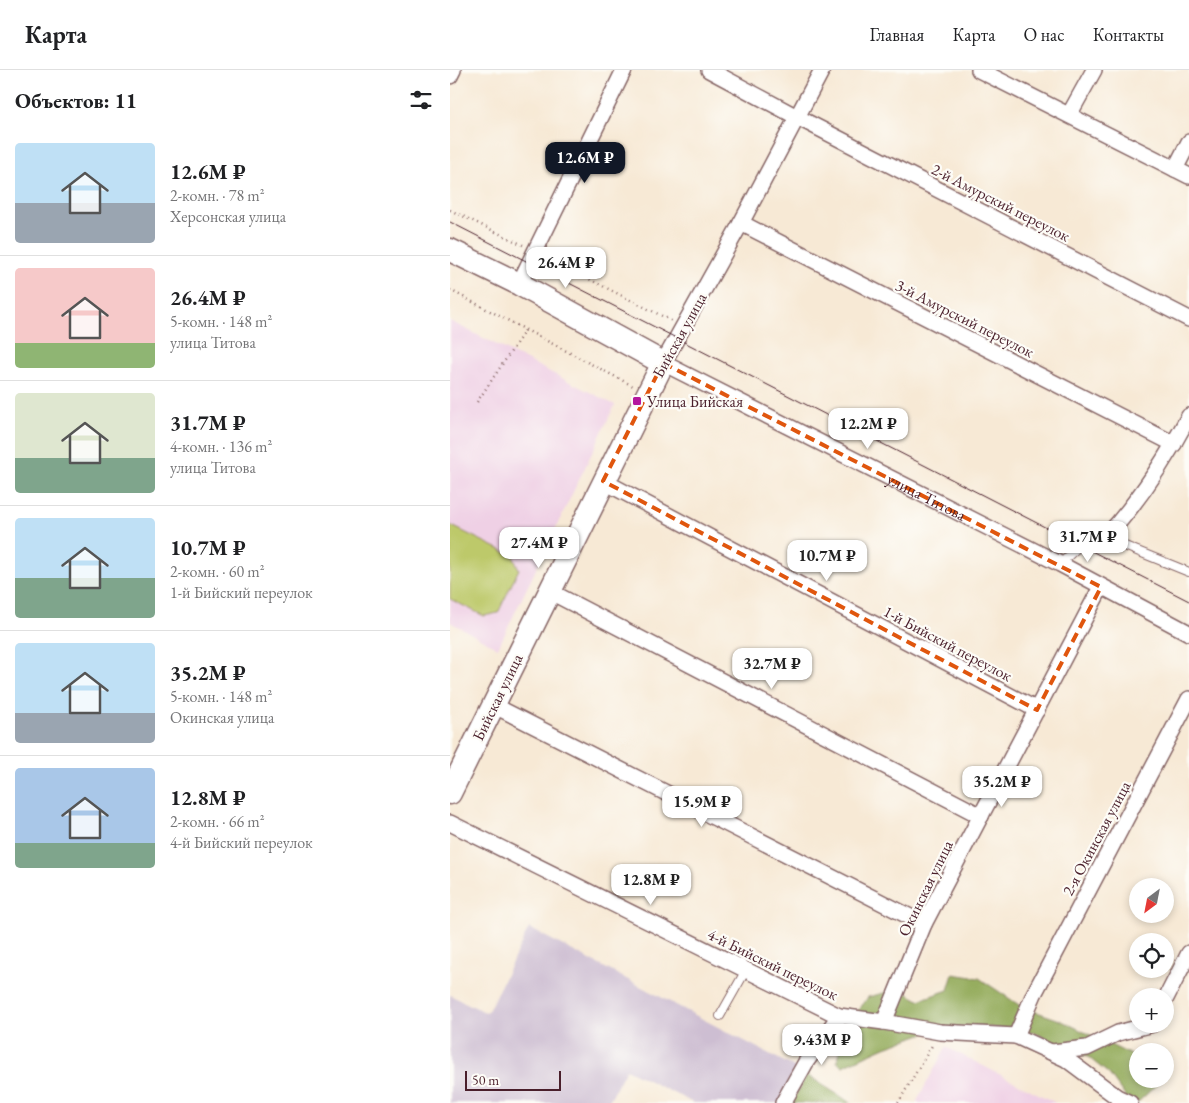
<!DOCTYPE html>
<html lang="ru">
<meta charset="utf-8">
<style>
:root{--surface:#fff;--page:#f2f2f2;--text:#202124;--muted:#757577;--line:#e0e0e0;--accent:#111827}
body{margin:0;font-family:"EB Garamond",serif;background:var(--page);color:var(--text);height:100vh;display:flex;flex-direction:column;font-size:19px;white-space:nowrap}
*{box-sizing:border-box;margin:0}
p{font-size:16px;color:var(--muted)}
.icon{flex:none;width:28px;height:28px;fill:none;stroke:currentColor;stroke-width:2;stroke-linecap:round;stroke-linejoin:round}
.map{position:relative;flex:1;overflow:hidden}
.drawer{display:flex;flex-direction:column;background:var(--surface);width:450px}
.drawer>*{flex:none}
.needle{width:32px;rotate:212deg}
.controls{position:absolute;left:679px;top:808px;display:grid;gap:10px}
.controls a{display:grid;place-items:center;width:45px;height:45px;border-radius:50%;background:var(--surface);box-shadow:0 2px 8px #0003;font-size:25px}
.scale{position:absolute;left:15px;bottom:12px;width:96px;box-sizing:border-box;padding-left:5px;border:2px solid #4a1f2b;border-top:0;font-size:14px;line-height:18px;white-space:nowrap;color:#4a1f2b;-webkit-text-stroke:4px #fdfcf7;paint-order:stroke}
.price{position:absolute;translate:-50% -42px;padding:0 11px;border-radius:10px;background:#fff;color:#222;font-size:16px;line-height:32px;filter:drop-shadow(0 1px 2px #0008)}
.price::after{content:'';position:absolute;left:50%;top:30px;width:15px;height:11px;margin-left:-8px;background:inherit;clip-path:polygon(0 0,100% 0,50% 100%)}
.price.current{background:var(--accent);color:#fff}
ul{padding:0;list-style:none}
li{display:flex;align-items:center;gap:15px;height:125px;padding:0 15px}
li+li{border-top:1px solid var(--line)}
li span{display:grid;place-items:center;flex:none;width:140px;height:100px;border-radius:5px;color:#555}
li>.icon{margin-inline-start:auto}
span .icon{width:60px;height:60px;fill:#fffc;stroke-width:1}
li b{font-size:21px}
h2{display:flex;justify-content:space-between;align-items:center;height:60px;padding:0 15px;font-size:21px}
header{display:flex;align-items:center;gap:30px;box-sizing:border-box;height:70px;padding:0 25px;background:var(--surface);border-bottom:1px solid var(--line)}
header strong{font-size:24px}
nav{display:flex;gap:28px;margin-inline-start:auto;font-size:18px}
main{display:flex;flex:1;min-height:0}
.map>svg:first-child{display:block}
.built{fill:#efd0e5}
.industrial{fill:#cdbed2}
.green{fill:#bdc96b;stroke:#84744b}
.forest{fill:#96ad5f;stroke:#706645}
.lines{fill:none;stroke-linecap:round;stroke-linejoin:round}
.lane-casing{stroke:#876666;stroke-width:10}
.street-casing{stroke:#876666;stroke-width:18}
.secondary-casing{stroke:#876666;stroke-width:25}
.path{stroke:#876666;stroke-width:2.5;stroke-dasharray:1 4;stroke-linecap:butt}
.lane{stroke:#fff;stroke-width:8}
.street{stroke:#fff;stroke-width:15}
.secondary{stroke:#fff;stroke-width:22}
.tram{stroke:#4a1f2b;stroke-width:1}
.marked{fill:none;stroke:#e0560e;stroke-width:4;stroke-dasharray:10 6;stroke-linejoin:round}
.poi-dot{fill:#b5179e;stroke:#fdfcf7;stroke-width:2}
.labels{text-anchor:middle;stroke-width:4.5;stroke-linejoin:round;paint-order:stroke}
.street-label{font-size:16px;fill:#4a1f2b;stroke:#fdfcf7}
.poi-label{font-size:16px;fill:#4a1f2b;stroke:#fdfcf7;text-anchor:start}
</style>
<header>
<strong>Карта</strong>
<nav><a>Главная</a><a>Карта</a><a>О нас</a><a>Контакты</a></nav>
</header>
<main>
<section class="drawer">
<h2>Объектов: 11<svg class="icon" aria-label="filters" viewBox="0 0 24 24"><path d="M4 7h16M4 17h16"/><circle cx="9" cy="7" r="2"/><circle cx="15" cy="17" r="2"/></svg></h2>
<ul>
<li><span style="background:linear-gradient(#bfe0f5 60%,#9aa5b1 0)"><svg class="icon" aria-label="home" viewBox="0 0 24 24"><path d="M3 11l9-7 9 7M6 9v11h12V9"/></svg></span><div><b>12.6M ₽</b><p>2-комн. · 78 m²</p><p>Херсонская улица</p></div></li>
<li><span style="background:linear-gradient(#f6c9c9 75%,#8fb573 0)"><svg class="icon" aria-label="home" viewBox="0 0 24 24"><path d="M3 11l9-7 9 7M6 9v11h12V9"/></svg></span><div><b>26.4M ₽</b><p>5-комн. · 148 m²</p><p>улица Титова</p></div></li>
<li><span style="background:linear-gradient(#dfe7d0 65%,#7fa58c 0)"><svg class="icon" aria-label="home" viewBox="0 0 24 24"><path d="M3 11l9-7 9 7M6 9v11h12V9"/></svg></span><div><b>31.7M ₽</b><p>4-комн. · 136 m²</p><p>улица Титова</p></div></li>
<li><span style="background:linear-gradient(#bfe0f5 60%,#7fa58c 0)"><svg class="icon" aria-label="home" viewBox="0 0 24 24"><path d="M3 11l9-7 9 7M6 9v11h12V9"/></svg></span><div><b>10.7M ₽</b><p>2-комн. · 60 m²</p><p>1-й Бийский переулок</p></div></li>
<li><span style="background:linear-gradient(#bfe0f5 70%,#9aa5b1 0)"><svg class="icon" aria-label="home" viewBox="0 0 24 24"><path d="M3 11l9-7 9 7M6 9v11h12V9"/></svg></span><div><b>35.2M ₽</b><p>5-комн. · 148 m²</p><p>Окинская улица</p></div></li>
<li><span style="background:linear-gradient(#a9c7e8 75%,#7fa58c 0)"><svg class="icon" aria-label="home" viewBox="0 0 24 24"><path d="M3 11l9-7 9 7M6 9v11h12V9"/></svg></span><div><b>12.8M ₽</b><p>2-комн. · 66 m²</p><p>4-й Бийский переулок</p></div></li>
</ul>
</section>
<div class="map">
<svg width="739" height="1033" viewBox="0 0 739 1033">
<rect width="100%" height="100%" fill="#fdfcf7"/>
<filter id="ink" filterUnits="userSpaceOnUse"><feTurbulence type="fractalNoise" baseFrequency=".02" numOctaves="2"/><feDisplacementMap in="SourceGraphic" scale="10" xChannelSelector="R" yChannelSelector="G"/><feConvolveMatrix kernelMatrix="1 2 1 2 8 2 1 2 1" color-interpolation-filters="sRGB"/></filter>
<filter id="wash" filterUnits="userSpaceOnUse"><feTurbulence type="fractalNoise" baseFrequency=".0096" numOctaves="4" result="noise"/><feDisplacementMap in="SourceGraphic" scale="20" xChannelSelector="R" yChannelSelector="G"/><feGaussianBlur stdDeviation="1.12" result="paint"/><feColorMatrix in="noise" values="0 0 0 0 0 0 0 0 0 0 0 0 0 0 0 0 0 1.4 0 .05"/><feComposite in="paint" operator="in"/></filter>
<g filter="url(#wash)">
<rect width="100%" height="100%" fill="#f7e9d5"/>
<!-- built -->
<path class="built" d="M0 251 165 335 48 578 0 552Z
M496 977 606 1033H466Z"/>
<!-- industrial -->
<path class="industrial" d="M79 858 348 999 330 1033H243L176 999 158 1033H0V925L37 943Z"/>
<!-- green -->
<path class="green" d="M0 455 63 486 69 499 48 543 34 546 0 529Z"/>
<!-- forest -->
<path class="forest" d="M503 904 529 908 572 937 610 950 687 988 688 1009H713L687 1033H680L659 1004 638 987 604 973 584 962 528 956 489 958 435 977 393 996 387 992 398 955 418 927 449 919 469 930 498 920Z
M357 1005 401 1033H341Z"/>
</g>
<g filter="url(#ink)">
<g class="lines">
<!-- lane casing -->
<g class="lane-casing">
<path id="lane" d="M610 494C628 478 629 471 655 468L739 502
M270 946 296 900"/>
</g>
<!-- street casing -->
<g class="street-casing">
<g id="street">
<path d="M259 0 347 47 739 249"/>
<path id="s1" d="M372 0 291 153 213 293 610 494 739 563"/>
<path d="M529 0 739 106"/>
<path d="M0 6 3 0"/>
<path d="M619 45 644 0"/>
<path d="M725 99 739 72"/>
<path d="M291 153 724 374"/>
<path d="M69 214 174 0"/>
<path d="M153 411 587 640"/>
<path d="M655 468C688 432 716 389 739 346"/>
<path d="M99 521 531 746"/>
<path d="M43 635 474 854"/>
<path d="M0 753 389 946 434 952 490 962 566 966 616 989 667 1027 680 1033"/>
<path d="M715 930 739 883"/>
<path d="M434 952 474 854 651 517"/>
<path d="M566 966 584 924 739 629"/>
<path d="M602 982 637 978 668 963 703 954"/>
<path d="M333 1033 356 992 389 946"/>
</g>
</g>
<!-- secondary casing -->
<g class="secondary-casing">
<path id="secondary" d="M0 180 69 214 213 293 0 723"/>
</g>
<!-- path -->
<path class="path" d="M0 140 73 175
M95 187 222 251
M0 220 183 316
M27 332 76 259
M448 1033 483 974"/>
<!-- lane -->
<use href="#lane" class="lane"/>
<!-- street -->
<use href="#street" class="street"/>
<!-- secondary -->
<use href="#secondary" class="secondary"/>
<!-- tram -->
<path class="tram" d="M0 152 739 531"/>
</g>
</g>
<!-- marked area -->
<path class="marked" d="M213 293 651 517 587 640 153 411Z"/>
<!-- markers -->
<rect class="poi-dot" x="182" y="326" width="10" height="10" rx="2.5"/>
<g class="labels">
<!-- street labels -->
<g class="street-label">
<text transform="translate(551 132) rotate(27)" y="6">2-й Амурский переулок</text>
<text transform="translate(515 248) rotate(27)" y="6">3-й Амурский переулок</text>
<text transform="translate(229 265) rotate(-61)" y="6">Бийская улица</text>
<text dy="6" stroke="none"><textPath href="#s1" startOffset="629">улица Титова</textPath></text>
<text transform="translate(498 573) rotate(28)" y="6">1-й Бийский переулок</text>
<text transform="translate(47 627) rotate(-64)" y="6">Бийская улица</text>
<text transform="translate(646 768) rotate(-62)" y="6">2-я Окинская улица</text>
<text transform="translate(475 818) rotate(-64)" y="6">Окинская улица</text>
<text transform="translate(323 894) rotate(26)" y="6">4-й Бийский переулок</text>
</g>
<!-- poi labels -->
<g class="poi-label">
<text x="197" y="337">Улица Бийская</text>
</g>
</g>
</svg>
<div class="controls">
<a><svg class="needle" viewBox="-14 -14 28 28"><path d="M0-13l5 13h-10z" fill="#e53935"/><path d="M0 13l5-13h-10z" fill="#757577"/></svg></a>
<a><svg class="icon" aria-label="locate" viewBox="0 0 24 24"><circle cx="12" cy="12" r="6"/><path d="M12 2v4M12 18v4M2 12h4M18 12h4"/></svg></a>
<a>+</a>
<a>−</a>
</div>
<div class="scale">50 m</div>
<b class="price current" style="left:135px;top:114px">12.6M ₽</b>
<b class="price" style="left:116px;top:219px">26.4M ₽</b>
<b class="price" style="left:418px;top:380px">12.2M ₽</b>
<b class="price" style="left:638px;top:493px">31.7M ₽</b>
<b class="price" style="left:89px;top:499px">27.4M ₽</b>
<b class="price" style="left:377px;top:512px">10.7M ₽</b>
<b class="price" style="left:322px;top:620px">32.7M ₽</b>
<b class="price" style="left:552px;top:738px">35.2M ₽</b>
<b class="price" style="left:252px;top:758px">15.9M ₽</b>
<b class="price" style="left:201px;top:836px">12.8M ₽</b>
<b class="price" style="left:372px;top:996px">9.43M ₽</b>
</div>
</main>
